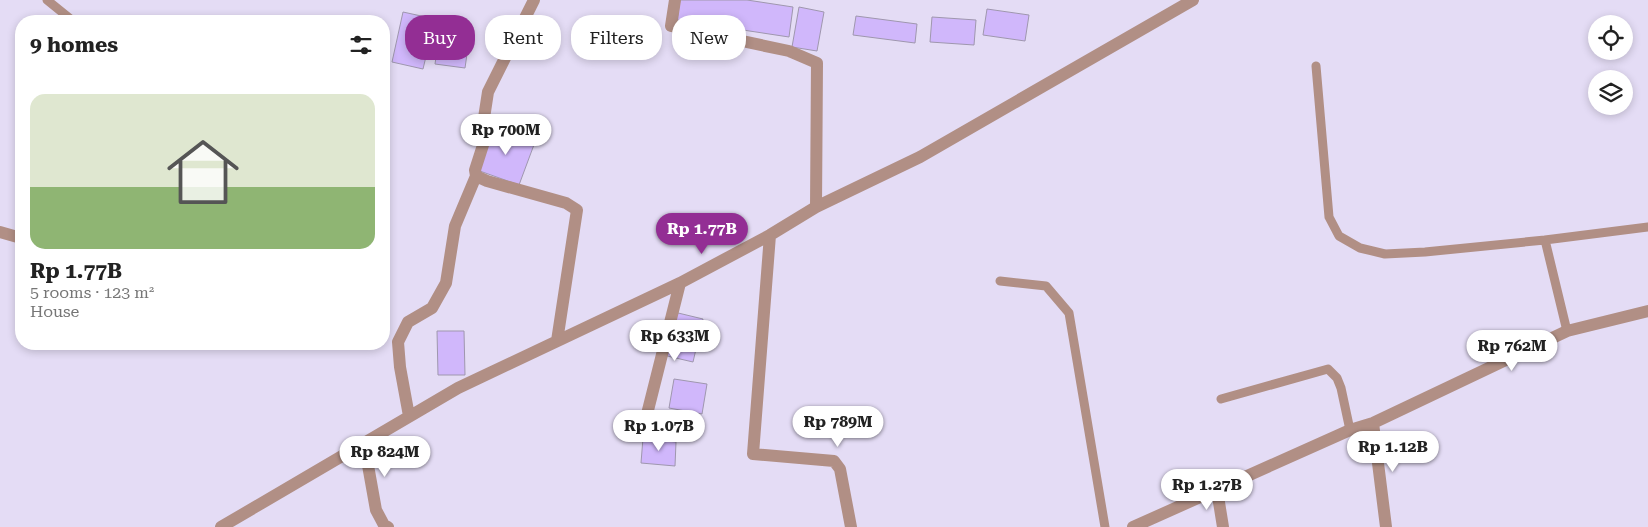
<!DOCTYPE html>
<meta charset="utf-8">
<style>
:root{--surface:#fff;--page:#f2f2f2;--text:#222;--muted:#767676;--line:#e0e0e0;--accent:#932e94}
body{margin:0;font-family:"Roboto Serif",serif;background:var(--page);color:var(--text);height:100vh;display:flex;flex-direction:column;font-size:19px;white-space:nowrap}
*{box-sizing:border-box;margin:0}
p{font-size:16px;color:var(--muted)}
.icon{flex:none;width:28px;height:28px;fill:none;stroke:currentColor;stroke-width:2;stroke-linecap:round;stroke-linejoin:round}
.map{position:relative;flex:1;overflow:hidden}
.panel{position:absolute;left:15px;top:15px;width:375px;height:335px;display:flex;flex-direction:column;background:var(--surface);border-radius:20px;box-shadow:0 2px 8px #0003}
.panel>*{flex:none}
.banner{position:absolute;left:405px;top:15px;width:475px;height:45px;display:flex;gap:10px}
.fabs{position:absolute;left:1588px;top:15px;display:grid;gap:10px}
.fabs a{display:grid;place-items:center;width:45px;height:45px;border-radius:50%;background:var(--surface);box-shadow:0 2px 8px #0003;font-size:25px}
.price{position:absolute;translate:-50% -42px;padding:0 11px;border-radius:18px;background:#fff;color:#222;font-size:16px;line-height:32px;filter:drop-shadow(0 1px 2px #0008)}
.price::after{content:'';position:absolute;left:50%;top:30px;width:15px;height:11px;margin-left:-8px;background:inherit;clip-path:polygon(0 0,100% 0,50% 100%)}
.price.active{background:var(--accent);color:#fff}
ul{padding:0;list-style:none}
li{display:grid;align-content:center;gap:10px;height:265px;padding:0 15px}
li+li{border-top:1px solid var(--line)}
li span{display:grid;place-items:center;height:155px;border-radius:15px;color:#555}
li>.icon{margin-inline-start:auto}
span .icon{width:90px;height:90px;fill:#fffc;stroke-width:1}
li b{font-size:21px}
h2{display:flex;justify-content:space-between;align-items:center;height:60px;padding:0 15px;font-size:21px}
.chip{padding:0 18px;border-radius:20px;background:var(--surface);box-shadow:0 2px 8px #0003;font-size:18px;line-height:45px}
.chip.active{background:var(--accent);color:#fff}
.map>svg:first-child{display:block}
.building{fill:#d0b7fb;stroke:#9f97ae}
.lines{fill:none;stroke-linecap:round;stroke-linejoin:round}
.service{stroke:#b18f85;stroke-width:9}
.minor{stroke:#b18f85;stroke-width:12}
</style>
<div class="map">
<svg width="1648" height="527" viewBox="0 0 1648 527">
<rect width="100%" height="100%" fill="#e4dcf5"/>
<!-- building -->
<path class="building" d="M680 0H747L793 7 789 37 677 20Z
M799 7 824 12 817 51 792 47Z
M987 9 1029 15 1025 41 983 35Z
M403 12 435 19 423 69 392 62Z
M856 16 917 24 915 43 853 35Z
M932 17 976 20 974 45 930 42Z
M439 36 469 40 465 68 435 64Z
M494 126 535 142 519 185 477 170Z
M674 312 703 319 693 362 663 355Z
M437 331H464L465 375H438Z
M674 379 707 384 702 414 669 408Z
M643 438 676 442 675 466 641 463Z"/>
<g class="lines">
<!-- service -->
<path class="service" d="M47 0 73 21
M1316 66 1329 217 1339 236 1360 248 1385 254 1425 252 1545 240 1567 331
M1545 240 1648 227
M1000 281 1046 286 1069 313 1105 527
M1221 399 1328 369 1337 378 1341 388 1350 430"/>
<!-- minor -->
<path class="minor" d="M534 0 488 92 484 118 486 130 484 142 475 170 476 176 487 181 566 203 577 210 557 341
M675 0 671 26 789 51 817 63 816 207
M0 232 21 238
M770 235 753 454 834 461 840 469 851 527
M409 416 400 367 398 342 408 322 432 308 446 283 455 226 476 176
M1373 423 1386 527
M642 434 680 283
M364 443 376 510 384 525 388 527
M1217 490 1223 527
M221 527 458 388 680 283 770 235 816 207 920 157 1193 0
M1133 527 1350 430 1373 423 1567 331 1648 311"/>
</g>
</svg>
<div class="fabs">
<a><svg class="icon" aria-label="locate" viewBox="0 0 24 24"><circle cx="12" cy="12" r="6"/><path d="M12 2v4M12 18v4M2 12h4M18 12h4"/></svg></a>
<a><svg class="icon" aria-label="layers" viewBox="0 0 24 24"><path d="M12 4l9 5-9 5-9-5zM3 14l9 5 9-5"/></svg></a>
</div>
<b class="price" style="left:506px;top:156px">Rp 700M</b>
<b class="price active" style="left:702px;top:255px">Rp 1.77B</b>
<b class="price" style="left:675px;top:362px">Rp 633M</b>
<b class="price" style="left:1512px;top:372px">Rp 762M</b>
<b class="price" style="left:838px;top:448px">Rp 789M</b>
<b class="price" style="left:659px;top:452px">Rp 1.07B</b>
<b class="price" style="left:1393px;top:473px">Rp 1.12B</b>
<b class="price" style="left:385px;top:478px">Rp 824M</b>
<b class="price" style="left:1207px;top:511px">Rp 1.27B</b>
<div class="banner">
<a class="chip active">Buy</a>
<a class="chip">Rent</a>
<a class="chip">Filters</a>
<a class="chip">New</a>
</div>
<section class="panel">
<h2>9 homes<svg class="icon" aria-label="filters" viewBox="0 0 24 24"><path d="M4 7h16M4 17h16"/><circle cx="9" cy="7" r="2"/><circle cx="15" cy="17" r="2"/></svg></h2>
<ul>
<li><span style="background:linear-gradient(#dfe7d0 60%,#8fb573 0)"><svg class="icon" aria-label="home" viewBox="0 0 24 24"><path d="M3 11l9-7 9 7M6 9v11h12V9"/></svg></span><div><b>Rp 1.77B</b><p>5 rooms · 123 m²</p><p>House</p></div></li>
</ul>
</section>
</div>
